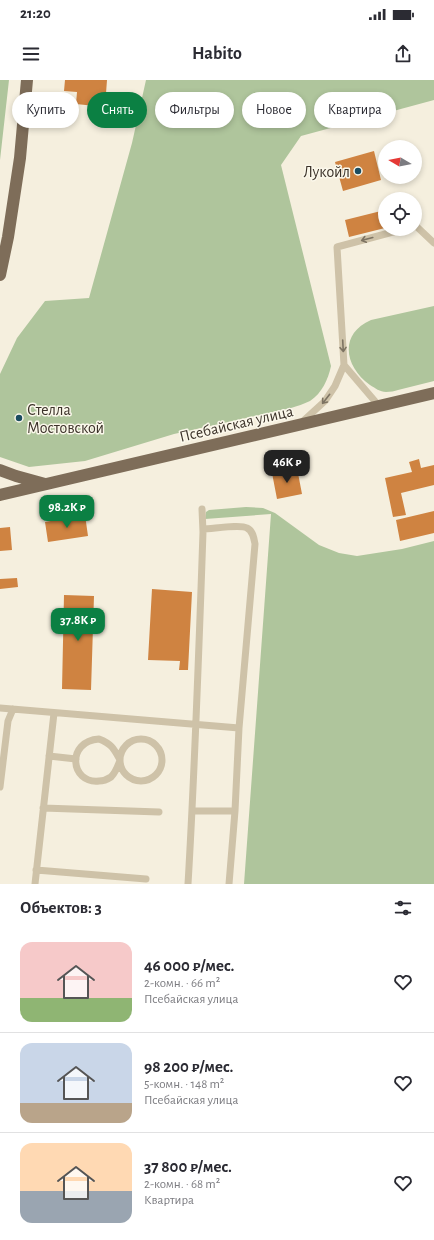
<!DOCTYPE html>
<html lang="ru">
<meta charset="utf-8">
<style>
:root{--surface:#fff;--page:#f7f7f7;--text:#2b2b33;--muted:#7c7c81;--line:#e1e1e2;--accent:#0b8043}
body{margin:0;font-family:"Alegreya Sans",sans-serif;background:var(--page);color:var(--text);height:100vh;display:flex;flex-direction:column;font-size:15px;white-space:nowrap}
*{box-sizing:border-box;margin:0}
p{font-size:13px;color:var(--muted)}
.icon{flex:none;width:22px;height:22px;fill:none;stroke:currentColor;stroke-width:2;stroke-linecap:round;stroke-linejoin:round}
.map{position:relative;height:804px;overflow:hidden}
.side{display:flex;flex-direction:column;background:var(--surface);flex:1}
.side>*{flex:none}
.top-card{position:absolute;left:12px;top:12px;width:410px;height:36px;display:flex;gap:8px}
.needle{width:26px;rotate:280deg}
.controls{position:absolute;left:378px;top:60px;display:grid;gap:8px}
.controls a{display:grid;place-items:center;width:44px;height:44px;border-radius:50%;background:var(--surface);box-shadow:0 2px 6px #0003;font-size:20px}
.price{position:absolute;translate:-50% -34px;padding:0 9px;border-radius:8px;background:var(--accent);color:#fff;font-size:13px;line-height:26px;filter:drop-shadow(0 1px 2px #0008)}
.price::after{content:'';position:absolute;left:50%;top:24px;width:12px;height:9px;margin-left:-6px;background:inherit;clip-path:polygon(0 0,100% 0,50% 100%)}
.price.current{background:#222;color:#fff}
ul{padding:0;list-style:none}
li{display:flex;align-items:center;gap:12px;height:100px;padding:0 20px}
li+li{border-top:1px solid var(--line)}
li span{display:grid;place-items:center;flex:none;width:112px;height:80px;border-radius:12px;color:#555}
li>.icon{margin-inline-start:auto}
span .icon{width:48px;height:48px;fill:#fffc;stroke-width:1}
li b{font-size:17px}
h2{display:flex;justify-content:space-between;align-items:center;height:48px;padding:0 20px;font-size:17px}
.tag{padding:0 14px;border-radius:18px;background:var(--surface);box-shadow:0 2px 6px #0003;font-size:14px;line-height:36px}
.tag.current{background:var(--accent);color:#fff}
.status{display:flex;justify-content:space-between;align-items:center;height:28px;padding:0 20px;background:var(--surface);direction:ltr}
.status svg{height:11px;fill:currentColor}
header{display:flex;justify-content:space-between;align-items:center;height:52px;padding:0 20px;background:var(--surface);font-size:18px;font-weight:700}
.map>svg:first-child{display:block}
.green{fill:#afc59c}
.building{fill:#cf8341}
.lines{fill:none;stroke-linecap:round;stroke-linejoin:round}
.lane{stroke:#cec2a8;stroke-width:7}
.primary{stroke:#7e6d59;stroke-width:12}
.oneway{stroke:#7d7362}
.poi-dot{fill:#1b4c60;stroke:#fbf8eb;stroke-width:1.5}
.labels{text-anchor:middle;stroke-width:3;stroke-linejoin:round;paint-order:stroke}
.poi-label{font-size:16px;fill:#3b3229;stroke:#fbf8eb;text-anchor:end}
.street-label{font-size:16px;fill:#3b3229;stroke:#fbf8eb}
</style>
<div class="status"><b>21:20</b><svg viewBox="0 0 49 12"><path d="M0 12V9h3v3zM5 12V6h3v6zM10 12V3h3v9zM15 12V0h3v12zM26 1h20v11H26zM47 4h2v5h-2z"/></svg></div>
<header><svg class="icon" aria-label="menu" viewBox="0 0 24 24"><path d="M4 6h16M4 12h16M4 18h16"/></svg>Habito<svg class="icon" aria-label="share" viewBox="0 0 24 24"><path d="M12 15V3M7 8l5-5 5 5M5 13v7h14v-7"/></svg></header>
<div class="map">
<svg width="434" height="804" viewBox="0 0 434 804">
<rect width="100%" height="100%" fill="#f5efde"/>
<!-- green -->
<path class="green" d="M0 0H9L0 80Z
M146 0H434V20L301 56 281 85 331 286C328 300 322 313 310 321 304 324 297 326 291 328L174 354 85 381 29 387 0 377V294L17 258 45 221 89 218 132 63Z
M434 226V301C422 304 410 307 398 310 395 311 390 312 386 312 380 312 375 308 370 305 344 286 339 254 371 240Z
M246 427 263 428 275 433 319 465 339 473 357 476 402 469 434 461V804H244L271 434 205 439 206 432 209 430Z"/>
<!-- building -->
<path class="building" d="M65 0H107L105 27 76 24 77 12 64 11Z
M374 71 381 100 343 111 335 82Z
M385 130V148L349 157 345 140Z
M419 379 421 388 434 385V405L401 413 406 435 393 437 385 398 412 392 409 382Z
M297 388 302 414 277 419 272 393Z
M434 431V453L400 461 396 440Z
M85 435 88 456 48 462 45 442Z
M10 447 12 470 0 471V448Z
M17 498 18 507 0 509V499Z
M152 509 192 512 188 590H179L180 581 148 580Z
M64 515 94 516 91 610 62 609Z"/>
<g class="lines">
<!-- lane -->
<path class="lane" d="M415 146H416L434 163
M379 326 344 285 337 167 404 149
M302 342 325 321 335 306 344 285
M203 449C212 449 240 444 247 448 253 451 254 458 255 464L239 648
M0 628 239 648 235 731 229 804
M99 659C112 664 114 669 120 680 118 686 115 693 111 697 108 699 103 701 99 701 70 704 66 661 99 659Z
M120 680a21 21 0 1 1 42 0a21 21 0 1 1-42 0Z
M49 676 76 679
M0 707 8 641 13 629
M43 728 159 732
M192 731H235
M36 790 146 799
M35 804 54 633
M188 804C195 687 199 569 203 452L202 429"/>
<!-- primary -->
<path class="primary" d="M0 195 8 157 20 78 27 0
M0 390 16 396 45 404
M0 415 434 313"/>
</g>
<!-- one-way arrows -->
<defs><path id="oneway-shaft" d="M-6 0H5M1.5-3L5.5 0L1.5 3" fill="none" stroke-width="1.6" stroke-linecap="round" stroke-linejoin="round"/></defs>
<g class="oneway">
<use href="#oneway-shaft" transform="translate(367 159) rotate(165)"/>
<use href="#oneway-shaft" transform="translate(343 266) rotate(87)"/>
<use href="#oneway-shaft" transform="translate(326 319) rotate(128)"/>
</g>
<!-- markers -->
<g class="poi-dot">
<circle cx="358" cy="91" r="4"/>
<circle cx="19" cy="338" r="4"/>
</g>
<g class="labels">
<!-- poi labels -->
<g class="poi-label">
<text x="350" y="97">Лукойл</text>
<text x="27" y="335" text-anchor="start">Стелла<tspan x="27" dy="18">Мостовской</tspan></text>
</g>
<!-- street labels -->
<g class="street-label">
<text transform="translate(236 343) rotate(-13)" y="6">Псебайская улица</text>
</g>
</g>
</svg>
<div class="controls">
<a><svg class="needle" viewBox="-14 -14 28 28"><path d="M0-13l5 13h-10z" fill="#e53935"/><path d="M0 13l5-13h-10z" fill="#7c7c81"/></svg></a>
<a><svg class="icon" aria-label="locate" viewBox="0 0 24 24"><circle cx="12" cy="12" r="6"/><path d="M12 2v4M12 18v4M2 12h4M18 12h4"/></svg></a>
</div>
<b class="price current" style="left:287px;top:404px">46K ₽</b>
<b class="price" style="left:67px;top:449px">98.2K ₽</b>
<b class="price" style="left:78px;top:562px">37.8K ₽</b>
<div class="top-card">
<a class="tag">Купить</a>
<a class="tag current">Снять</a>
<a class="tag">Фильтры</a>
<a class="tag">Новое</a>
<a class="tag">Квартира</a>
</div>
</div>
<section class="side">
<h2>Объектов: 3<svg class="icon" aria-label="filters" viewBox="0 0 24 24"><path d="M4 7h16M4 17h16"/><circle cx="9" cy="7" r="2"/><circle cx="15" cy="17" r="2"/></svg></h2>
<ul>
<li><span style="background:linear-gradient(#f6c9c9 70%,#8fb573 0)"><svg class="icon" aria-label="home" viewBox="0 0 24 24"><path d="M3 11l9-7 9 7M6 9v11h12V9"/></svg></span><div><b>46 000 ₽/мес.</b><p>2-комн. · 66 m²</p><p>Псебайская улица</p></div><svg class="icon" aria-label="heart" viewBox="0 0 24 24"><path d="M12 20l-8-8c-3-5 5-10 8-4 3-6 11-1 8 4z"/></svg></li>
<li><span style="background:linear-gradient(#c9d6e8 75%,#b9a48a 0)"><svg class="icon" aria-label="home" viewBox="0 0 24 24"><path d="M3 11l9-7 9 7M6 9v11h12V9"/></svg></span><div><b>98 200 ₽/мес.</b><p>5-комн. · 148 m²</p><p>Псебайская улица</p></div><svg class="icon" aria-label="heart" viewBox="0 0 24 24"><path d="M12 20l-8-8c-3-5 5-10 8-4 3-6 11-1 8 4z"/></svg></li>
<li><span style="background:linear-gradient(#ffd9b3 60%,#9aa5b1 0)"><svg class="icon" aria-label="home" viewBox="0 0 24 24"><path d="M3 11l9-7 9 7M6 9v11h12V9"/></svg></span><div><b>37 800 ₽/мес.</b><p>2-комн. · 68 m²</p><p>Квартира</p></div><svg class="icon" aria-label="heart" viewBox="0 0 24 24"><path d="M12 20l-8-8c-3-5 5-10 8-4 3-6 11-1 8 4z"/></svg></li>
</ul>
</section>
